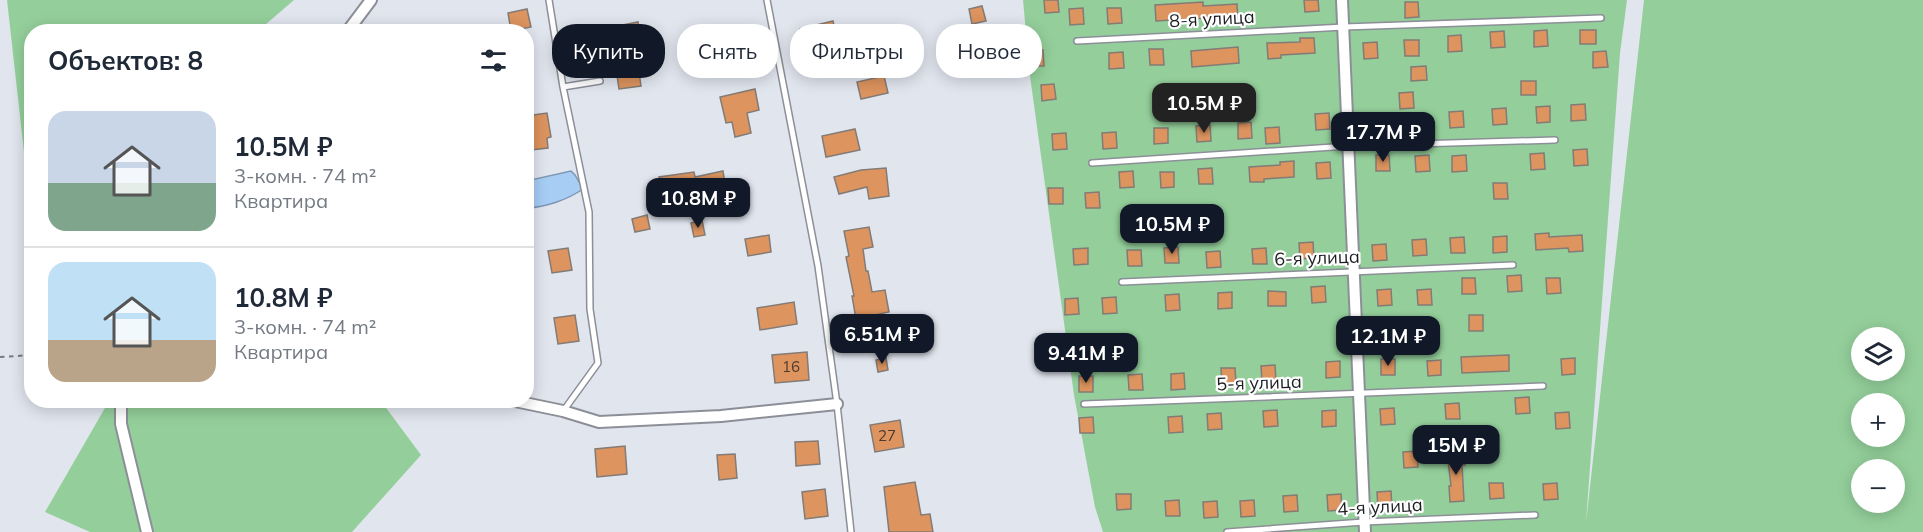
<!DOCTYPE html>
<html lang="ru">
<meta charset="utf-8">
<style>
:root{--surface:#fff;--page:#f2f2f3;--text:#1f2937;--muted:#747a83;--line:#e0e1e3;--accent:#111827}
body{margin:0;font-family:Mulish,sans-serif;background:var(--page);color:var(--text);height:100vh;display:flex;flex-direction:column;font-size:22px;white-space:nowrap}
*{box-sizing:border-box;margin:0}
p{font-size:20px;color:var(--muted)}
.icon{flex:none;width:33px;height:33px;fill:none;stroke:currentColor;stroke-width:2;stroke-linecap:round;stroke-linejoin:round}
.map{position:relative;flex:1;overflow:hidden}
.panel{position:absolute;left:24px;top:24px;width:510px;height:384px;display:flex;flex-direction:column;background:var(--surface);border-radius:24px;box-shadow:0 3px 15px #0003}
.panel>*{flex:none}
.hud{position:absolute;left:552px;top:24px;width:570px;height:54px;display:flex;gap:12px}
.controls{position:absolute;left:1851px;top:327px;display:grid;gap:12px}
.controls a{display:grid;place-items:center;width:54px;height:54px;border-radius:50%;background:var(--surface);box-shadow:0 3px 15px #0003;font-size:30px}
.price{position:absolute;translate:-50% -51px;padding:0 14px;border-radius:12px;background:var(--accent);color:#fff;font-size:20px;line-height:39px;filter:drop-shadow(0 2px 3px #0008)}
.price::after{content:'';position:absolute;left:50%;top:36px;width:18px;height:14px;margin-left:-9px;background:inherit;clip-path:polygon(0 0,100% 0,50% 100%)}
.price.active{background:#222;color:#fff}
ul{padding:0;list-style:none}
li{display:flex;align-items:center;gap:18px;height:150px;padding:0 24px}
li+li{border-top:2px solid var(--line)}
li span{display:grid;place-items:center;flex:none;width:168px;height:120px;border-radius:18px;color:#555}
li>.icon{margin-inline-start:auto}
span .icon{width:72px;height:72px;fill:#fffc;stroke-width:1}
li b{font-size:26px}
h2{display:flex;justify-content:space-between;align-items:center;height:72px;padding:0 24px;font-size:26px}
.chip{padding:0 21px;border-radius:24px;background:var(--surface);box-shadow:0 3px 15px #0003;font-size:21px;line-height:54px}
.chip.active{background:var(--accent);color:#fff}
.map>svg:first-child{display:block}
.green{fill:#94cf9b;fill-rule:evenodd}
.water{fill:#a7cdf4;stroke:#7d98b5;stroke-width:1.5}
.building{fill:#dd945e;stroke:#837b76;stroke-width:1.5}
.lines{fill:none;stroke-linecap:round;stroke-linejoin:round}
.lane-casing{stroke:#8c8f97;stroke-width:8}
.street-casing{stroke:#8c8f97;stroke-width:14}
.path{stroke:#777a80;stroke-width:2;stroke-dasharray:4.5 4.5;stroke-linecap:butt}
.lane{stroke:#fff;stroke-width:5}
.street{stroke:#fff;stroke-width:10}
.labels{text-anchor:middle;stroke-width:4.5;stroke-linejoin:round;paint-order:stroke}
.number-label{font-size:15px;fill:#4c3b30}
.street-label{font-size:18px;fill:#1c1d21;stroke:#fff}
</style>
<div class="map">
<svg width="1923" height="532" viewBox="0 0 1923 532">
<rect width="100%" height="100%" fill="#e1e5ee"/>
<!-- green -->
<path class="green" d="M7 0H294L258 31 32 32 31 215Z
M1023 0H1627L1620 53 1586 523 1644 0H1923V532H1103L1095 507 1074 395 1030 76ZM1862 338H1894V370H1862ZM1862 404H1894V436H1862ZM1862 470H1894V502H1862Z
M109 401H381L421 455 352 532H90L45 512Z"/>
<!-- water -->
<path class="water" d="M571 171 575 175 583 189C567 200 546 207 527 208L526 181Z"/>
<!-- building -->
<path class="building" d="M1044 0H1058L1059 12 1045 13Z
M1304 0H1318L1319 11 1305 12Z
M1203 2V6L1237 4 1238 20 1224 21V17L1156 21 1155 5Z
M1405 2H1418L1419 17 1405 18Z
M982 6 986 21 972 24 969 9Z
M1083 8 1084 24 1070 25 1069 9Z
M1107 8H1121L1122 23 1108 24Z
M527 9 531 27 511 31 508 13Z
M833 21 839 47 806 54 800 29Z
M638 22 640 36 625 39 622 25Z
M1547 30 1548 46 1534 47V31Z
M1580 30H1596V44H1580Z
M1504 31 1505 47 1491 48 1490 32Z
M1461 35 1462 51 1448 52V36Z
M1300 38H1314L1315 53 1281 55V58L1268 59 1267 43 1300 42Z
M1404 40H1419V56H1405Z
M1377 42 1378 58 1364 59 1363 43Z
M1238 47 1239 63 1192 67 1191 51Z
M1149 49H1163L1164 65H1150Z
M1029 50H1043L1044 66H1030Z
M1606 51 1608 67 1593 68V52Z
M1123 52 1124 68 1109 69V53Z
M637 58 641 86 619 89 615 62Z
M1426 66 1427 80 1411 81V67Z
M884 76 888 93 861 99 857 82Z
M1521 81H1536V95H1521Z
M1054 84 1056 99 1042 101 1041 85Z
M755 89 759 110 747 113 751 133 735 137 732 122 726 123 720 97Z
M1413 92 1414 108 1400 109 1399 93Z
M1585 104 1586 120 1571 121V105Z
M1550 106V122L1537 123 1536 107Z
M1506 108 1507 124 1493 125 1492 109Z
M1463 111 1464 127 1450 128 1449 112Z
M547 113 551 137 547 138 548 148 531 150 530 147H526V116Z
M1329 113 1330 129 1316 130 1315 114Z
M1251 122 1252 138 1238 139V123Z
M1355 122H1367V138H1355Z
M1210 125 1211 141 1197 142 1196 126Z
M1279 127 1280 143 1266 144 1265 128Z
M1154 128H1168V143L1154 144Z
M855 129 860 150 826 157 822 136Z
M1116 132 1117 148 1103 149 1102 133Z
M1066 133 1067 149 1053 150 1052 134Z
M1587 149 1588 165 1574 166 1573 150Z
M1544 153 1545 169 1531 170 1530 154Z
M1376 155H1389L1390 171H1376Z
M1429 155 1430 171 1416 172 1415 156Z
M1466 155 1467 171 1452 172V156Z
M1294 161V177L1264 179V182H1250L1249 167 1280 165V162Z
M1330 162 1331 178 1317 179 1316 163Z
M886 168 889 196 869 199 867 187 839 194 834 177 861 170Z
M1212 168 1213 184H1199L1198 169Z
M723 171 725 185 697 191V195L662 200 659 177 694 172 695 177Z
M1133 171 1134 187 1120 188 1119 172Z
M1160 172H1174V187L1161 188Z
M1493 183H1507L1508 199H1494Z
M1048 188H1063V204H1049Z
M1099 192 1100 208H1086L1085 193Z
M647 215 650 229 635 232 632 219Z
M702 220 705 235 694 237 691 223Z
M869 227 873 247 863 249 866 271H868L872 292 885 290 889 312 856 319 852 296H854L846 257 849 256 844 231Z
M1549 233V237L1582 235 1583 251 1569 252 1568 248 1536 250 1535 234Z
M769 235 771 252 748 256 745 239Z
M1507 236V252L1493 253V237Z
M1464 237 1465 253H1451L1450 238Z
M1426 239 1427 255 1413 256 1412 240Z
M1313 242 1314 258 1300 259 1299 243Z
M1386 244 1387 260 1373 261 1372 245Z
M1178 247 1179 263H1165L1164 248Z
M568 248 572 270 552 273 548 251Z
M1088 248V264L1074 265 1073 249Z
M1266 248 1267 264H1253L1252 249Z
M1127 250H1141L1142 266H1128Z
M1220 251 1221 267 1207 268 1206 252Z
M1521 275 1522 291 1508 292 1507 276Z
M1462 278H1475L1476 294H1462Z
M1546 278H1560L1561 293 1547 294Z
M1325 286 1326 302 1312 303 1311 287Z
M1391 289 1392 305 1378 306 1377 290Z
M1431 289 1432 305H1418L1417 290Z
M1268 291 1286 292V306H1268Z
M1232 292V308L1218 309V293Z
M1179 294 1180 310 1166 311 1165 295Z
M1116 297 1117 313 1103 314 1102 298Z
M1078 298 1079 314 1065 315V299Z
M794 302 797 324 760 330 757 308Z
M575 315 579 341 558 344 554 318Z
M1469 315H1483V331H1469Z
M906 322 909 340 894 343 891 325Z
M807 352 809 380 775 383 772 355Z
M1509 355V371L1462 373 1461 357Z
M886 358 888 370 878 372 876 360Z
M1575 358V374L1562 375 1561 359Z
M1381 359H1395V375H1381Z
M1441 360V375L1428 376 1427 361Z
M1340 361V377L1326 378V362Z
M1275 365 1276 381 1262 382 1261 366Z
M1221 368H1235L1236 383 1222 384Z
M1184 373 1185 389 1171 390V374Z
M1142 374 1143 390H1129L1128 375Z
M1079 376H1093V392H1079Z
M1529 397 1530 413 1516 414 1515 398Z
M1459 403 1460 419H1446L1445 404Z
M1394 408 1395 424 1381 425 1380 409Z
M1277 410 1278 426 1264 427 1263 411Z
M1336 410V426L1322 427V411Z
M1569 412 1570 428 1556 429 1555 413Z
M1221 413 1222 429 1208 430 1207 414Z
M1182 416 1183 432 1169 433 1168 417Z
M1093 417 1094 433H1080L1079 418Z
M900 420 904 447 875 452 870 425Z
M818 441 820 464 796 466 795 442Z
M625 446 627 474 597 477 595 449Z
M1417 451 1418 467 1404 468 1403 452Z
M1463 451 1465 465H1462L1464 501 1450 502 1449 486H1451L1447 452Z
M735 454 737 478 719 480 717 455Z
M915 482 921 515 930 514 933 532H889L884 487Z
M1489 483H1503L1504 498 1490 499Z
M1557 483 1558 499 1544 500 1543 484Z
M825 489 828 516 805 519 802 492Z
M1391 491 1392 507 1378 508 1377 492Z
M1116 494H1131V509L1117 510Z
M1341 494 1342 510 1328 511 1327 495Z
M1297 495 1298 511 1284 512 1283 496Z
M1179 500 1180 516H1166L1165 501Z
M1254 500 1255 516 1241 517 1240 501Z
M1217 501 1218 517 1204 518 1203 502Z"/>
<g class="lines">
<!-- lane casing -->
<g class="lane-casing">
<path id="lane" d="M549 0 563 87 600 81
M767 0 818 266 837 404 851 532
M1077 41 1344 27 1601 18
M563 87 589 212 590 309 598 363 564 410
M1092 163 1348 146 1555 140
M1122 282 1513 265
M1084 404 1543 386
M1227 532 1364 522 1535 515"/>
</g>
<!-- street casing -->
<g class="street-casing">
<path id="street" d="M1342 0 1365 532
M347 32 371 0
M121 400V424L147 532
M510 400 563 411 599 422 721 416 837 404"/>
</g>
<!-- path -->
<path class="path" d="M0 357 32 355"/>
<!-- lane -->
<use href="#lane" class="lane"/>
<!-- street -->
<use href="#street" class="street"/>
</g>
<g class="labels">
<!-- number labels -->
<g class="number-label">
<text x="791" y="372">16</text>
<text x="887" y="441">27</text>
</g>
<!-- street labels -->
<g class="street-label">
<text transform="translate(1212 19) rotate(-3)" y="6">8-я улица</text>
<text transform="translate(1317 258) rotate(-2)" y="6">6-я улица</text>
<text transform="translate(1259 383) rotate(-2)" y="6">5-я улица</text>
<text transform="translate(1380 507) rotate(-3)" y="6">4-я улица</text>
</g>
</g>
</svg>
<div class="controls">
<a><svg class="icon" aria-label="layers" viewBox="0 0 24 24"><path d="M12 4l9 5-9 5-9-5zM3 14l9 5 9-5"/></svg></a>
<a>+</a>
<a>−</a>
</div>
<b class="price active" style="left:1204px;top:134px">10.5M ₽</b>
<b class="price" style="left:1383px;top:163px">17.7M ₽</b>
<b class="price" style="left:698px;top:229px">10.8M ₽</b>
<b class="price" style="left:1172px;top:255px">10.5M ₽</b>
<b class="price" style="left:882px;top:365px">6.51M ₽</b>
<b class="price" style="left:1388px;top:367px">12.1M ₽</b>
<b class="price" style="left:1086px;top:384px">9.41M ₽</b>
<b class="price" style="left:1456px;top:476px">15M ₽</b>
<div class="hud">
<a class="chip active">Купить</a>
<a class="chip">Снять</a>
<a class="chip">Фильтры</a>
<a class="chip">Новое</a>
</div>
<section class="panel">
<h2>Объектов: 8<svg class="icon" aria-label="filters" viewBox="0 0 24 24"><path d="M4 7h16M4 17h16"/><circle cx="9" cy="7" r="2"/><circle cx="15" cy="17" r="2"/></svg></h2>
<ul>
<li><span style="background:linear-gradient(#c9d6e8 60%,#7fa58c 0)"><svg class="icon" aria-label="home" viewBox="0 0 24 24"><path d="M3 11l9-7 9 7M6 9v11h12V9"/></svg></span><div><b>10.5M ₽</b><p>3-комн. · 74 m²</p><p>Квартира</p></div></li>
<li><span style="background:linear-gradient(#bfe0f5 65%,#b9a48a 0)"><svg class="icon" aria-label="home" viewBox="0 0 24 24"><path d="M3 11l9-7 9 7M6 9v11h12V9"/></svg></span><div><b>10.8M ₽</b><p>3-комн. · 74 m²</p><p>Квартира</p></div></li>
</ul>
</section>
</div>
